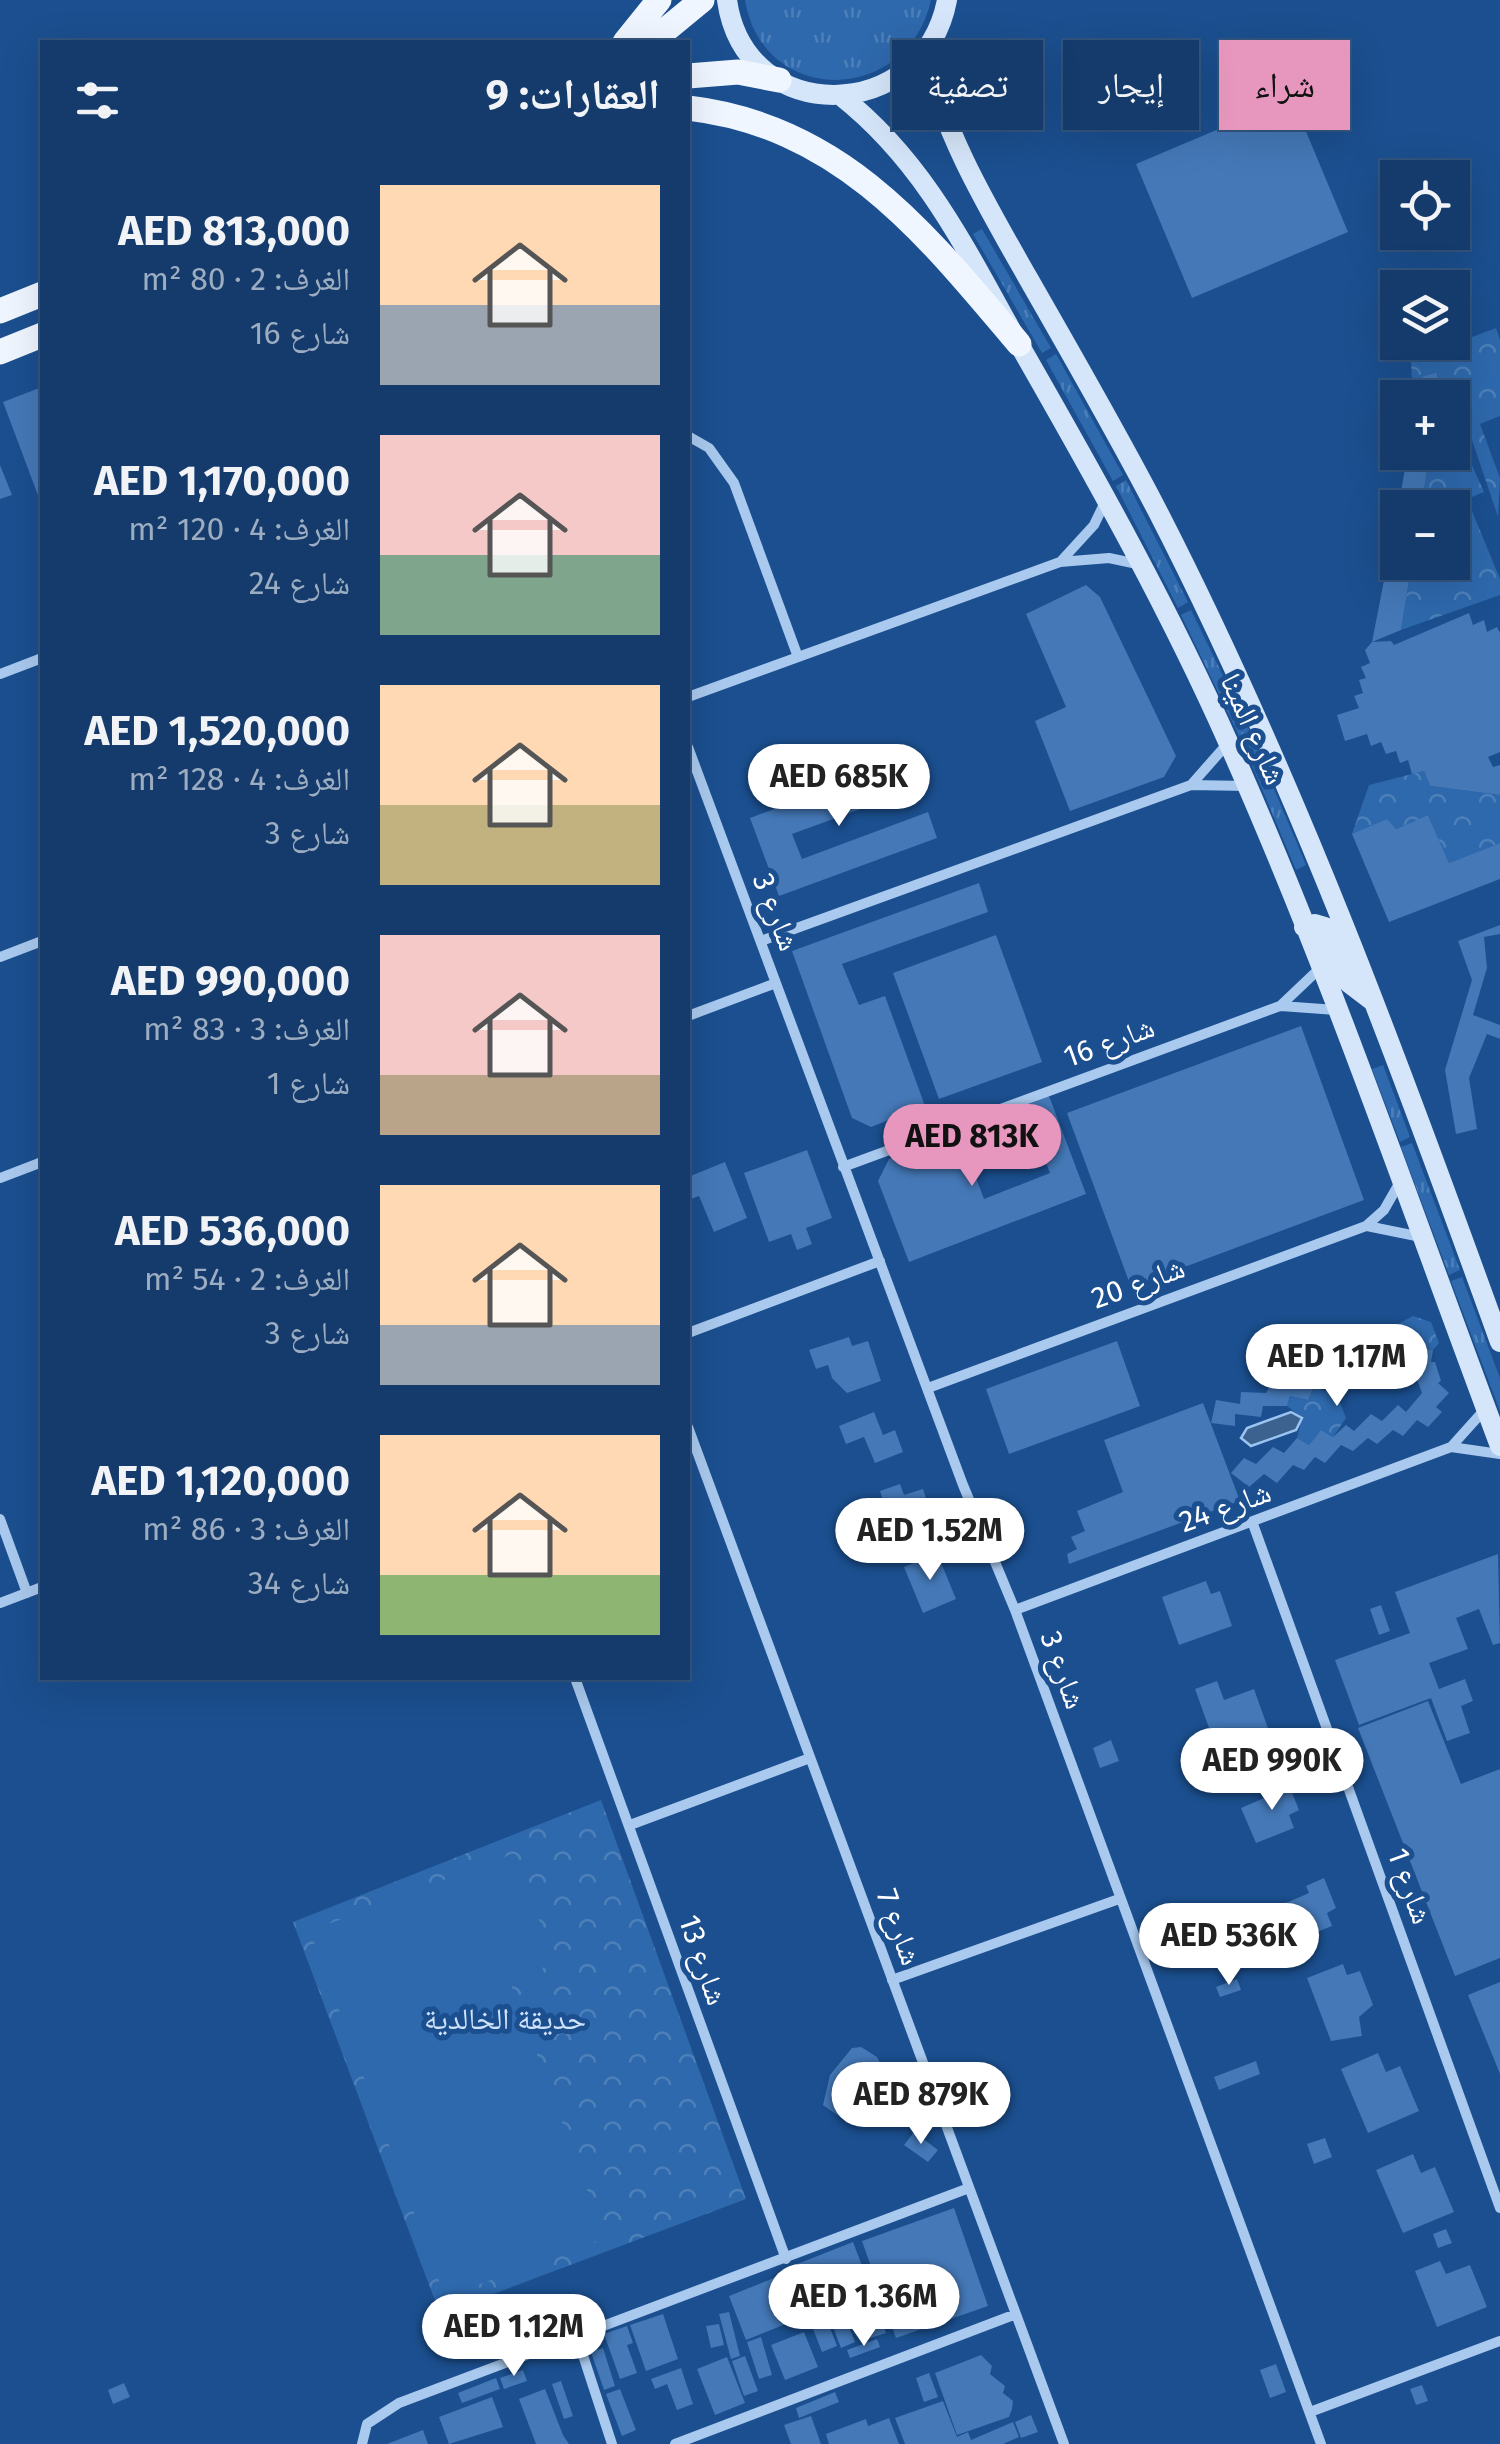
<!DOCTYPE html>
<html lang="ar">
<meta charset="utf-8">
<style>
:root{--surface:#143b6b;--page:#1d4271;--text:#f1f3f6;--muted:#9dadc1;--line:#33557e;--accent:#e797bd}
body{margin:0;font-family:"Fira Sans","Noto Naskh Arabic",sans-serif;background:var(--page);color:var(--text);direction:rtl;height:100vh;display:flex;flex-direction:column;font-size:38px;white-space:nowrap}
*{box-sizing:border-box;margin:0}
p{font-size:32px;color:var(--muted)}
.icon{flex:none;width:55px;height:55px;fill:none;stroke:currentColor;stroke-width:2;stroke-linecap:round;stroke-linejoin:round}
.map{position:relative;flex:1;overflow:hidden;direction:ltr}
.details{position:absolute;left:40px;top:40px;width:650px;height:1640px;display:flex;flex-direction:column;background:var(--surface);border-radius:0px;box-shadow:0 10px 40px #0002,0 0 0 2px var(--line);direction:rtl}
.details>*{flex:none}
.guide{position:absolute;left:720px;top:40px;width:630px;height:90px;direction:rtl;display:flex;gap:20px}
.controls{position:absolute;left:1380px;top:160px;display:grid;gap:20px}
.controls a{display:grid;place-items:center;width:90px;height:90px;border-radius:0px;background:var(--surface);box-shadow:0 10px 40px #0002,0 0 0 2px var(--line);font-size:50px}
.price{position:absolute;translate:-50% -85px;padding:0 22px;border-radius:35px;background:#fff;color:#222;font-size:32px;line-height:65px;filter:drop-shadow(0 2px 5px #0008)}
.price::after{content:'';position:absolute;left:50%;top:60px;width:30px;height:22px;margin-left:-15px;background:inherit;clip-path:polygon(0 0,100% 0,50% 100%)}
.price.active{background:var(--accent);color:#111}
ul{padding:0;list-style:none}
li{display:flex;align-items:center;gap:30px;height:250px;padding:0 30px}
li span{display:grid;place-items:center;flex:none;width:280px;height:200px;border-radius:0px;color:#555}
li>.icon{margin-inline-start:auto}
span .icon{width:120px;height:120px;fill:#fffc;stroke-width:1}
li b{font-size:42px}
h2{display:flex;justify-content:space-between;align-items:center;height:120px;padding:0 30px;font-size:42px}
.pill{padding:0 35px;border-radius:0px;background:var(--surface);box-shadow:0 10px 40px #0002,0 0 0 2px var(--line);font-size:35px;line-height:90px}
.pill.active{background:var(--accent);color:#111}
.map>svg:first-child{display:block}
.grass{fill:url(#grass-tufts)}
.park{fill:url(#park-crowns)}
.pitch{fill:#2e69ad}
.water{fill:#3c6290;stroke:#9cc4f0;stroke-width:2.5}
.building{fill:#4478b7}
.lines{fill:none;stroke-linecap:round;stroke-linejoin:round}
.minor{stroke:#a9c9ee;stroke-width:10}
.secondary{stroke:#d6e6fa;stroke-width:20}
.primary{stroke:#f0f6ff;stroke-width:25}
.labels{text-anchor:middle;stroke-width:10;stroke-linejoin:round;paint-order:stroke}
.street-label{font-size:30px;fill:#fff;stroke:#1b4f8f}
.park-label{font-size:30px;fill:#cfe3fa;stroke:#1b4f8f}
</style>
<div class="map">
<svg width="1500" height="2444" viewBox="0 0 1500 2444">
<defs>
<pattern id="grass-tufts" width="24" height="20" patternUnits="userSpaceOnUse" patternTransform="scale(2.5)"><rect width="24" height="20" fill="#2e69ad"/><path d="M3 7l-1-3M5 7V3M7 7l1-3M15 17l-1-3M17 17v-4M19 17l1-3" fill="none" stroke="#4d80b9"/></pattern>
<pattern id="park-crowns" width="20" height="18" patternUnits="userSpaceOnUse" patternTransform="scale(2.5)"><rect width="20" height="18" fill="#2e69ad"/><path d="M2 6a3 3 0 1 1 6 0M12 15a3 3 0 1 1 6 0" fill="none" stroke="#4d80b9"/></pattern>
</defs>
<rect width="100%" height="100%" fill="#1b4f8f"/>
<!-- grass -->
<path class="grass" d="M745 0H931C908 105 763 108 745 0Z
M982 229 1051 348 1042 353 973 234Z
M1056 354 1123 475 1113 481 1046 360Z
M1126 480 1188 602 1178 608 1116 486Z
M1191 610 1251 733 1240 738 1181 615Z
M1253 739 1306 865 1296 870 1243 744Z
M1383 1065 1410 1137 1400 1142 1372 1069Z
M1412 1143 1460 1270 1449 1275 1401 1147Z
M1462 1277 1500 1378V1411L1451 1281Z"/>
<!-- park -->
<path class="park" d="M1496 328 1500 340V416L1480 424 1500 478 1498 517 1462 410 1453 404 1452 398 1439 397 1437 372 1412 383 1411 360Z
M1461 441 1484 492 1467 499 1500 579V595L1401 630 1412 563 1452 562V508L1421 507 1430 453 1452 452 1453 443Z
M1424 771 1430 786 1500 795V843L1449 863 1428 815 1396 829 1352 834 1369 785Z
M1413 1316 1431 1322 1439 1343 1433 1350 1413 1348 1414 1340 1381 1333Z
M1314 1387 1337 1395 1346 1418 1333 1437 1321 1430 1309 1445 1297 1438 1302 1418 1287 1406 1290 1396 1308 1400Z
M601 1800 746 2199 440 2314 293 1922Z"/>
<!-- pitch -->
<path class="pitch" d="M512 1854 556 1962 510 1982 605 2238 445 2297 310 1931Z"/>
<!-- water -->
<path class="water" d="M1291 1412 1302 1418 1296 1430 1251 1446 1241 1438 1247 1428Z"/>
<!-- building -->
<path class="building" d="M1292 98 1348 232 1192 298 1136 164Z
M1437 372 1439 398H1418L1422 377Z
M42 387V506L3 402Z
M1408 452H1430L1421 508H1398Z
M0 465 12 495 0 499Z
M1396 519 1398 562H1412L1401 630 1372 642Z
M1086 585 1100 597 1176 756 1164 777 1070 811 1035 721 1066 707 1026 614Z
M1469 613 1473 625 1484 620 1487 632 1497 627 1500 633V752L1488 757 1493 767 1500 765V795L1430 786 1424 771 1412 774 1408 760 1400 763 1396 751 1386 754 1381 742 1371 746 1367 734 1345 741 1337 715 1359 708 1354 696 1363 693 1359 680 1366 678 1361 667 1370 663 1365 650 1372 642 1391 641 1394 645Z
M910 759 921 787 792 834 802 859 928 812 937 838 779 896 750 818Z
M1428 815 1449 863 1500 843V879L1389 922 1352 834 1387 819 1396 829Z
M979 883 988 912 842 964 859 1005 885 996 925 1106 871 1127 852 1118 792 951Z
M1500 925V934L1484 937 1487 968 1473 1015 1500 1025V1039L1487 1034 1469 1078 1477 1129 1456 1134 1445 1070 1472 980 1458 941Z
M996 935 1042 1062 939 1099 893 973Z
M1301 1026 1364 1200 1131 1287 1067 1113Z
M1049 1096 1086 1194 909 1262 878 1181 889 1159 959 1133 984 1199 1050 1173 1024 1106Z
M807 1150 832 1218 806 1228 812 1244 797 1250 791 1234 769 1242 744 1173Z
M725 1162 747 1218 714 1232 699 1196 688 1200V1177Z
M849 1337 852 1346 868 1341 881 1381 847 1393 832 1378 828 1365 816 1369 809 1350Z
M1391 1337 1415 1340 1413 1348 1433 1350 1431 1362H1435L1441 1381 1438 1383 1449 1393 1436 1407 1442 1412 1428 1427 1417 1420 1403 1436 1393 1430 1377 1444 1368 1438 1353 1451 1341 1445 1325 1463 1315 1457 1304 1470 1293 1465 1277 1483 1264 1474 1249 1487 1231 1473 1244 1458 1256 1464 1273 1447 1284 1453 1297 1438 1309 1445 1321 1430 1333 1437 1346 1425 1354 1431 1371 1414 1382 1421 1398 1405 1406 1412 1422 1393 1411 1363 1390 1358 1386 1371 1365 1370 1360 1380H1338L1335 1390 1314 1387 1308 1400 1290 1396 1287 1406H1263L1261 1417 1235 1414V1426L1211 1423 1216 1400 1240 1404 1241 1392 1266 1393 1272 1381 1289 1384 1291 1372 1315 1375 1316 1364 1338 1367 1341 1355 1368 1359V1345L1389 1349Z
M1117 1341 1140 1406 1009 1454 986 1389Z
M1203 1403 1240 1501 1069 1564 1067 1554 1077 1549 1071 1537 1085 1531 1077 1511 1123 1492 1104 1440Z
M874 1412 883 1435 895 1430 903 1452 875 1463 864 1437 846 1444 839 1426Z
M900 1484 904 1495 923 1489 936 1530 896 1542 880 1491Z
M937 1553 956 1599 923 1613 904 1567Z
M1498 1554 1500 1643 1493 1645 1479 1609 1456 1618 1468 1649 1429 1663 1439 1689 1465 1679 1473 1701 1461 1706 1470 1733 1447 1741 1431 1698 1359 1725 1335 1660 1410 1633 1395 1592Z
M1206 1581 1211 1594 1220 1591 1232 1626 1179 1645 1162 1597Z
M1381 1605 1390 1631 1379 1635 1370 1609Z
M1217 1681 1224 1700 1254 1689 1274 1745 1222 1764 1195 1689Z
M1428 1701 1461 1784 1500 1769V1958L1455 1976 1358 1728Z
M1111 1740 1119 1761 1100 1768 1093 1748Z
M1287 1780 1299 1810 1289 1815 1294 1828 1256 1843 1241 1808 1271 1795 1268 1788Z
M1324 1878 1336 1908 1327 1913 1332 1926 1294 1941 1279 1906 1309 1893 1306 1886Z
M1224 1939 1228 1950 1214 1955 1210 1944Z
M1343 1964 1347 1975 1360 1971 1373 2005 1359 2017 1362 2036 1331 2041 1307 1978Z
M1237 1979 1241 1990 1220 1997 1216 1987Z
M1500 1982V2074L1468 1995Z
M861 2047 877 2057 885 2072 847 2122 823 2105 830 2075 852 2048Z
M1378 2053 1386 2072 1400 2066 1419 2111 1368 2133 1341 2069Z
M1256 2061 1260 2074 1219 2090 1214 2077Z
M914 2132 938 2150 928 2162 904 2145Z
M1325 2138 1332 2157 1314 2164 1307 2144Z
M1413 2154 1421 2173 1435 2167 1454 2212 1403 2233 1376 2170Z
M954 2208 988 2306 896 2338 862 2241Z
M1446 2229 1452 2243 1438 2248 1433 2234Z
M853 2242 871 2289 799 2317 782 2270Z
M1440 2261 1446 2274 1470 2265 1487 2307 1437 2327 1415 2271Z
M779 2276 796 2320 746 2340 729 2296Z
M873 2293 886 2333 861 2341 848 2302Z
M842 2308 855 2342 841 2348 828 2314Z
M823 2310 837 2346 822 2352 808 2316Z
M729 2312 740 2356 731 2359 719 2314Z
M663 2314 678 2359 646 2371 630 2325Z
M719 2324 724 2345 711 2348 706 2326Z
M627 2326 633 2343 627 2345 637 2373 620 2379 604 2334Z
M804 2332 818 2367 785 2380 771 2345Z
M761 2337 772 2375 759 2379 747 2342Z
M877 2339 880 2347 850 2358 847 2350Z
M603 2348 615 2386 604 2390 591 2352Z
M981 2355 992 2366 990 2374 1005 2386 1003 2393 1013 2401 1012 2409 1009 2417 957 2435 935 2373Z
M745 2356 758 2391 744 2396 732 2361Z
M727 2357 745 2403 715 2415 697 2369Z
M1276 2364 1286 2392 1270 2398 1260 2370Z
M681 2368 693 2404 677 2410 667 2384 655 2389 651 2379Z
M523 2370 527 2381 504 2389 500 2378Z
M929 2373 938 2397 924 2402 916 2378Z
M496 2378 500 2389 462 2403 458 2393Z
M561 2381 573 2416 564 2419 552 2384Z
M124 2383 130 2397 113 2404 108 2390Z
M1422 2385 1428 2401 1416 2405 1410 2389Z
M545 2389 563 2435 569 2444H536L519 2399Z
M620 2389 636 2430 622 2436 606 2394Z
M835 2392 839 2402 799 2418 796 2408Z
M492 2397 503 2427 449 2444 439 2417Z
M943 2401 957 2437 968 2432 971 2440 1013 2422 1019 2437 1003 2444H905L895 2418Z
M1031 2415 1038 2432 1021 2438 1015 2422Z
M811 2416 821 2444H791L784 2425Z
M889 2418 899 2444H829L826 2434 866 2419 868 2426Z
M423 2430 428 2444H387Z"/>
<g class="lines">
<!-- minor -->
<path class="minor" d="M688 436 709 448 734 483 798 657
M1062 560 1094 525 1105 502
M0 674 42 658
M688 697 1060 562 1109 558 1142 565
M688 747 963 1485 1015 1610 1321 2444
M1191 785 1228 743
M761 941 1191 785 1247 786
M0 957 42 941
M1281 1006 1336 1010
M688 1016 776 983
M843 1167 1280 1006 1320 968
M0 1178 42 1162
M1367 1226 1421 1237
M688 1333 880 1261
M928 1388 1366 1226 1384 1210 1400 1182
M688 1427 1064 2444
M1451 1447 1486 1408
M0 1519 27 1593
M1253 1524 1500 2208
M0 1603 42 1587
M1015 1610 1451 1447 1500 1454
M575 1678 786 2259
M630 1825 810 1758
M892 1980 1119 1899
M577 2337 612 2444
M1310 2412 1500 2341
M362 2444 367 2424 399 2403 969 2188
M675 2444 1016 2314"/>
<!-- secondary -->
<path class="secondary" d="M727 0C745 128 923 125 947 0
M925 52C945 136 986 204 1028 278 1072 355 1116 431 1157 510 1294 777 1398 1059 1500 1342
M841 96C931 167 972 263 1028 360 1100 486 1170 611 1229 744 1331 973 1412 1212 1500 1446
M1304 927 1315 924 1325 927 1349 983 1374 1002"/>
<!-- primary -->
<path class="primary" d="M625 42 659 0
M651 42 702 0
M688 76 738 72 779 80
M688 108C842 126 926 234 1019 344
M0 311 42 294
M0 352 42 335"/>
</g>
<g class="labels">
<!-- street labels -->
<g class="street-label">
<text transform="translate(1253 729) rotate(66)" y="10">شارع المينا</text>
<text transform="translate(776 912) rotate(69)" y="10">شارع 3</text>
<text transform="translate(1109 1042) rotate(-20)" y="10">شارع 16</text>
<text transform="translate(1138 1283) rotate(-20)" y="10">شارع 20</text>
<text transform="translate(1225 1507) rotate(-20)" y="10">شارع 24</text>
<text transform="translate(1063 1670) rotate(70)" y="10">شارع 3</text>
<text transform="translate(1410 1886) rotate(70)" y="10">شارع 1</text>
<text transform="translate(899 1927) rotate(70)" y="10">شارع 7</text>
<text transform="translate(703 1960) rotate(71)" y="10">شارع 13</text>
</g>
<!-- park labels -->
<g class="park-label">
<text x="505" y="2029">حديقة الخالدية</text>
</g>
</g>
</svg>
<div class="controls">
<a><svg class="icon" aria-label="locate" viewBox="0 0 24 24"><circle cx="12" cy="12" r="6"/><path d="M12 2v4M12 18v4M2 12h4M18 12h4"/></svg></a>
<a><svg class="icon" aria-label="layers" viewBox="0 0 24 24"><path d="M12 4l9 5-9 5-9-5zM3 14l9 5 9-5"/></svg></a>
<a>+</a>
<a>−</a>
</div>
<b class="price" style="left:839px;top:829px">AED 685K</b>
<b class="price active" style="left:972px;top:1189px">AED 813K</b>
<b class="price" style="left:1337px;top:1409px">AED 1.17M</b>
<b class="price" style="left:930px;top:1583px">AED 1.52M</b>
<b class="price" style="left:1272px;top:1813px">AED 990K</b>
<b class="price" style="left:1229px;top:1988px">AED 536K</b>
<b class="price" style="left:921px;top:2147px">AED 879K</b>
<b class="price" style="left:864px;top:2349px">AED 1.36M</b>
<b class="price" style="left:514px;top:2379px">AED 1.12M</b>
<div class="guide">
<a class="pill active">شراء</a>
<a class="pill">إيجار</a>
<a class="pill">تصفية</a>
</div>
<section class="details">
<h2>العقارات: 9<svg class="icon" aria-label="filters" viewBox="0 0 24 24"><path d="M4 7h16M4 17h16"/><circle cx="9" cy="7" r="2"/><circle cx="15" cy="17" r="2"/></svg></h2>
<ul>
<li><span style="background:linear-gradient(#ffd9b3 60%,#9aa5b1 0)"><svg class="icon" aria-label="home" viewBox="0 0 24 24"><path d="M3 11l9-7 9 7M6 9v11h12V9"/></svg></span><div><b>AED 813,000</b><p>الغرف: 2 · 80 m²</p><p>شارع 16</p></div></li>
<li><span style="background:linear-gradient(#f6c9c9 60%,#7fa58c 0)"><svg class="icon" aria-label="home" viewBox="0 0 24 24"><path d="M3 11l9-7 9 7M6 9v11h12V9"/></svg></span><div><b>AED 1,170,000</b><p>الغرف: 4 · 120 m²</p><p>شارع 24</p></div></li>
<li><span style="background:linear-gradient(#ffd9b3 60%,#c2b280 0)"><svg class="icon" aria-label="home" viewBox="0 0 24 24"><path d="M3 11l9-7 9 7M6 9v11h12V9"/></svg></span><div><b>AED 1,520,000</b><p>الغرف: 4 · 128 m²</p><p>شارع 3</p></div></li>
<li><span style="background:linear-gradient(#f6c9c9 70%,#b9a48a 0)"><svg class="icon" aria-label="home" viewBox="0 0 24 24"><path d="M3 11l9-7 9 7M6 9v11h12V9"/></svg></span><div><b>AED 990,000</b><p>الغرف: 3 · 83 m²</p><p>شارع 1</p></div></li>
<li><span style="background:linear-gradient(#ffd9b3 70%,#9aa5b1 0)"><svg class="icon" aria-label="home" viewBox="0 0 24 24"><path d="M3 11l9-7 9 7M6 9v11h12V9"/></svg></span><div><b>AED 536,000</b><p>الغرف: 2 · 54 m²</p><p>شارع 3</p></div></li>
<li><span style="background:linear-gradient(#ffd9b3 70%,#8fb573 0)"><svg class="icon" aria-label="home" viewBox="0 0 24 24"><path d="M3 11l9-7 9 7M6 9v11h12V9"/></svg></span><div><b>AED 1,120,000</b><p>الغرف: 3 · 86 m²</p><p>شارع 34</p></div></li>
</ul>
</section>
</div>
